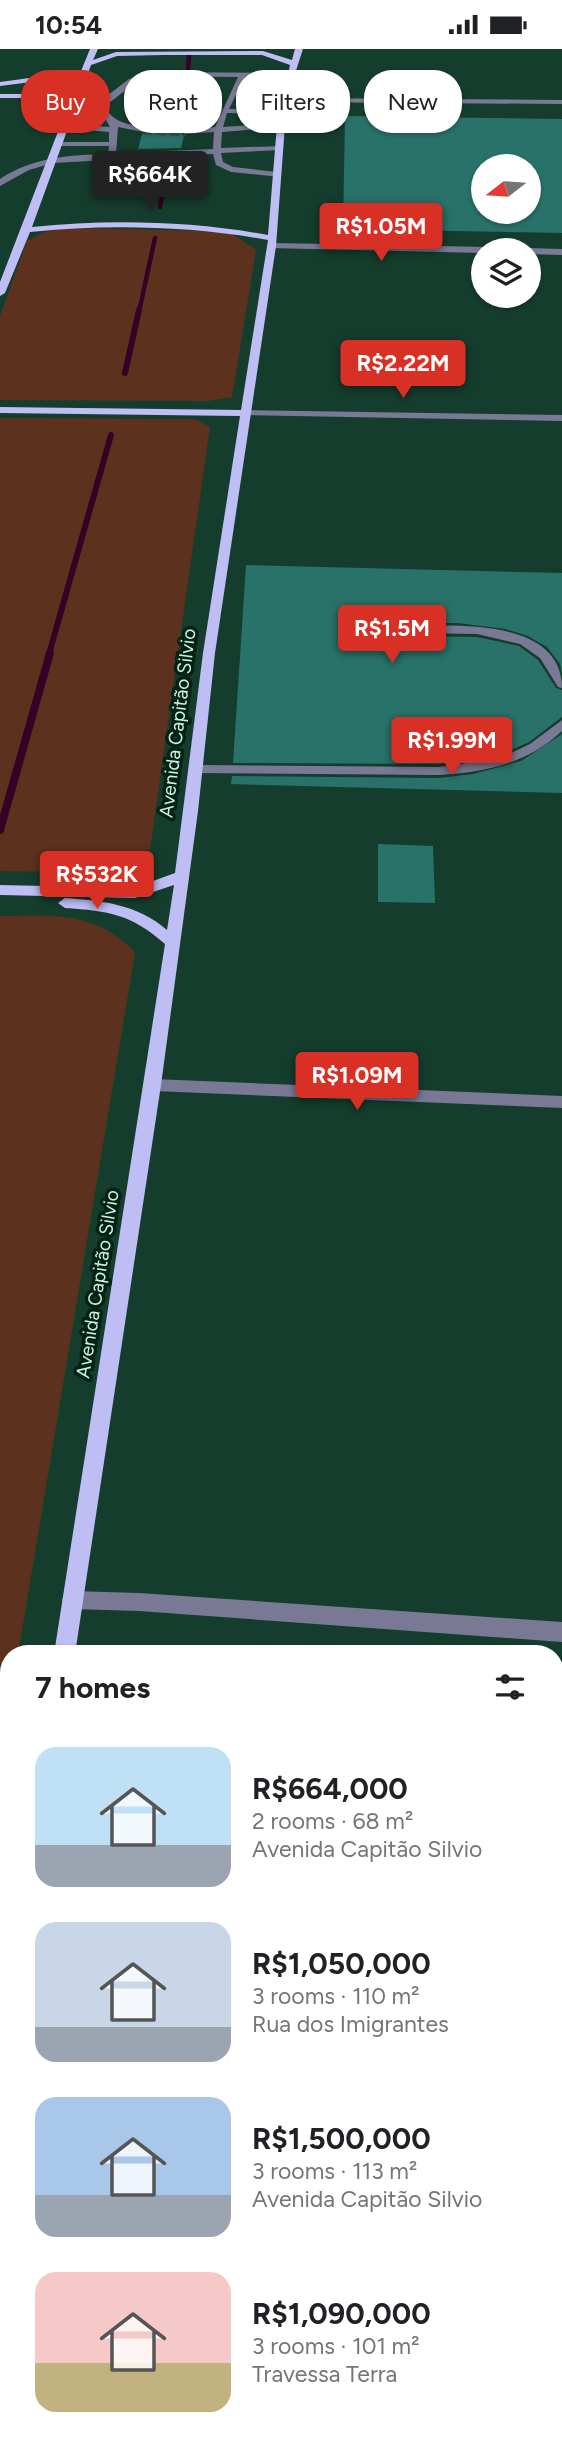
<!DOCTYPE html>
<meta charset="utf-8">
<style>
:root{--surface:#fff;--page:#f2f2f2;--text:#202124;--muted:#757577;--accent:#d93025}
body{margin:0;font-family:Figtree,sans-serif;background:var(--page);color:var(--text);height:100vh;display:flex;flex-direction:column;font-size:26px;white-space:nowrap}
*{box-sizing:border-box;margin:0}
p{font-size:23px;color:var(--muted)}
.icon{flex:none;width:38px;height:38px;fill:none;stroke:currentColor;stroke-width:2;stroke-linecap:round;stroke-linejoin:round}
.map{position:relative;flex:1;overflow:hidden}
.sheet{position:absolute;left:0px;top:1596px;width:564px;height:800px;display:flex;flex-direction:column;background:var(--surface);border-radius:28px 28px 0 0;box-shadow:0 2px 5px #0004}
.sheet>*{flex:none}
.banner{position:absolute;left:21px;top:21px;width:522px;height:63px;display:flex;gap:14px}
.needle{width:46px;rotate:253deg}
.buttons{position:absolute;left:471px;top:105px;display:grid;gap:14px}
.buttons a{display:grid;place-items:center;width:70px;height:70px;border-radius:50%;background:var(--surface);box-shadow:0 2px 5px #0004;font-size:35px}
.price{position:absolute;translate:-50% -60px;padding:0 16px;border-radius:7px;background:var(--accent);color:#fff;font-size:23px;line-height:46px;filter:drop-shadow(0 2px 4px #0008)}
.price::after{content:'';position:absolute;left:50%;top:42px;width:21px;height:16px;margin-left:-10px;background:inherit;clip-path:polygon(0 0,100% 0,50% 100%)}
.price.on{background:#222;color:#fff}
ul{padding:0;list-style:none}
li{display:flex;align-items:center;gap:21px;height:175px;padding:0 35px}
li span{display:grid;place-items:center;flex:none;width:196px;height:140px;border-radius:21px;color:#555}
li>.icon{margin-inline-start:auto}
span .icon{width:84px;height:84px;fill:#fffc;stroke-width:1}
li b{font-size:30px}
h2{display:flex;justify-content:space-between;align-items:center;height:84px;padding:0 35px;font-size:30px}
.tag{padding:0 24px;border-radius:28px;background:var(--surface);box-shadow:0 2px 5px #0004;font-size:24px;line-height:63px}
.tag.on{background:var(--accent);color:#fff}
.status{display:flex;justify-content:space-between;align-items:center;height:49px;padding:0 35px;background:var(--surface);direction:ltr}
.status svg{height:19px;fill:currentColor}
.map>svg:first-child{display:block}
.green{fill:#5c321f}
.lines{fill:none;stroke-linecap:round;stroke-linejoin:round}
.stream-far2{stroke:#350125;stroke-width:4.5}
.stream-far1{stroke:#350125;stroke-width:6}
.stream{stroke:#350125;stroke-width:8}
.building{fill:#29726a;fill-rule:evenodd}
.minor-tunnel{stroke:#315848;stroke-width:9;stroke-dasharray:9 4.5;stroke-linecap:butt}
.minor{fill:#797995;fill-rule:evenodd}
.major{fill:#bebef5;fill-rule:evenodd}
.labels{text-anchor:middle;stroke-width:7;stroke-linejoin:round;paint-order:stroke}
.street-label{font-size:19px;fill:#cef2e0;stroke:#022216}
</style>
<div class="status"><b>10:54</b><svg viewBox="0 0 49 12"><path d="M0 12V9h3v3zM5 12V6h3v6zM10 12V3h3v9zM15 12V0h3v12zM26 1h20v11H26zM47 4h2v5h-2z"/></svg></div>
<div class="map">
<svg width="562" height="2395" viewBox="0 0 562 2395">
<rect width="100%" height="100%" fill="#153d2d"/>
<!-- green -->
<path class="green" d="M70 179 212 182 233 185 256 201 232 348 208 352 0 351V267L27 192 44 183Z
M0 369 194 370 210 378 150 800 89 820 61 823 0 822Z
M0 867C55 867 93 861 135 903L18 1605H9V1657L0 1710Z"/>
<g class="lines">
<!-- stream-far2 -->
<path class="stream-far2" d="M188 20 189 7
M160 158 167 113
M139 263 155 189"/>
<!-- stream-far1 -->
<path class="stream-far1" d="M125 324 139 261
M49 605 111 386"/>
<!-- stream -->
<path class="stream" d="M0 781 50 604"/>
</g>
<!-- building -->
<path class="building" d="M154 30 202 31 187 80 180 82 184 87 181 99 138 100 142 85 149 82 144 77 147 64H144L151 31Z
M345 67 562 70V184L343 180ZM483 117H528V163H483Z
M246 516 562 524V626L560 615 547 598 528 587 506 580 457 574H413L406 578 409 587 477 588 519 597 538 611 556 639 562 641V668L529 693 500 706 439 715 233 714Z
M562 685V744L231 735 232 727 439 729 473 725 521 712Z
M378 795 433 797 435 854 378 853Z"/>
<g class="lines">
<!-- minor-tunnel -->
<path class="minor-tunnel" d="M143 81 186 83"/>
<!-- minor -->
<path class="minor" d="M153 23 294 24 291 28H245L229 60 284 61 287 65 227 64 223 78 281 74 284 78 222 83 221 99 283 97 280 101 221 104 223 113 233 118 277 123 280 128 231 123 216 116 213 105 53 114 29 121 0 137V130C33 108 70 106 108 105L109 97H55L58 93H109V83L63 79 66 75 110 78 98 58 71 53 75 51 99 53 129 30ZM154 27 238 28 215 78 182 83 186 85 214 83 213 100 116 104 118 78 143 83 147 81C131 73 114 77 105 57L135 34Z
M285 49 562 51V55L282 53Z
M272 194 489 198 494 201H483V204L269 199V195Z
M528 199 562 200V206L528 205V201H524Z
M244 361 562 366V372L240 366V362Z
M413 577C461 576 562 571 562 639L558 638 540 609 520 595 477 585 409 584V578Z
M562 671V682C527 715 485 723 439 726L196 724 189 720 196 716 439 718 501 709 530 695Z
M153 1030 562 1047V1059L153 1042 145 1036Z
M72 1542 139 1544 562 1573V1593L139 1562 72 1560 65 1558 62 1551 65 1544Z"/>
<!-- major -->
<path class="major" d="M90 0H98L93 11 116 3 263 2 292 11 295 0H303L293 31 285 76 276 197 215 604 198 762 161 1036 75 1605H54L165 895C131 865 109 862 65 859L58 854 65 849C103 852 137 855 167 881L174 836 135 849 0 846V836L134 839 175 824 203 604 240 367 0 364V358L241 361 268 191C191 177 107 175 30 183L5 244 0 247V233L69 54 35 49H0V45H35L70 50 79 27 0 37V33L81 22ZM163 6H262L290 16 277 76 268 186C192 172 109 170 32 178L91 16 117 7Z
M9 1960V2040L0 2043V1965Z"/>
</g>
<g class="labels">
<!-- street labels -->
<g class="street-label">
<text transform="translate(177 674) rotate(-83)" y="7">Avenida Capitão Silvio</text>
<text transform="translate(97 1235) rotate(-81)" y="7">Avenida Capitão Silvio</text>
</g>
</g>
</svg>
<div class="buttons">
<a><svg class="needle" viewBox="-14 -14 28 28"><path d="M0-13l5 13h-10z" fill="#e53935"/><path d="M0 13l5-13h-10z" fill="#757577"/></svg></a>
<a><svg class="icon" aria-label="layers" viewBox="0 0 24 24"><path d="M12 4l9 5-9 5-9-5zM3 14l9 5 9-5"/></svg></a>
</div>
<b class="price on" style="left:150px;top:162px">R$664K</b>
<b class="price" style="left:381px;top:214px">R$1.05M</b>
<b class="price" style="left:403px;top:351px">R$2.22M</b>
<b class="price" style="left:392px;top:616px">R$1.5M</b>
<b class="price" style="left:452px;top:728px">R$1.99M</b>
<b class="price" style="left:97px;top:862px">R$532K</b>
<b class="price" style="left:357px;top:1063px">R$1.09M</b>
<div class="banner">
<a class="tag on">Buy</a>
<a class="tag">Rent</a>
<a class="tag">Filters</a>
<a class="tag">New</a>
</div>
<section class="sheet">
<h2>7 homes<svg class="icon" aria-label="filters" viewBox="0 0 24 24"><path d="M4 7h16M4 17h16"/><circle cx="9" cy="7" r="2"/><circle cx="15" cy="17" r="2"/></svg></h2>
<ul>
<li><span style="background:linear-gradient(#bfe0f5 70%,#9aa5b1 0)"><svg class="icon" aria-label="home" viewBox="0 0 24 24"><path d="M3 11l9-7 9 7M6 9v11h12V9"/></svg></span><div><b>R$664,000</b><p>2 rooms · 68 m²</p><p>Avenida Capitão Silvio</p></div></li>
<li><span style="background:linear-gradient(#c9d6e8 75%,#9aa5b1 0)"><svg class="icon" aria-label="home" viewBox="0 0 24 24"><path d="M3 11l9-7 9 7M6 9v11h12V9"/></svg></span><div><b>R$1,050,000</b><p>3 rooms · 110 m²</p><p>Rua dos Imigrantes</p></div></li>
<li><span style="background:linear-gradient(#a9c7e8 70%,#9aa5b1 0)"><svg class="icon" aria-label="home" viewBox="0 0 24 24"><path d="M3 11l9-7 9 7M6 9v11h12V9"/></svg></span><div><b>R$1,500,000</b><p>3 rooms · 113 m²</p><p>Avenida Capitão Silvio</p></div></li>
<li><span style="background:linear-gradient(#f6c9c9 65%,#c2b280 0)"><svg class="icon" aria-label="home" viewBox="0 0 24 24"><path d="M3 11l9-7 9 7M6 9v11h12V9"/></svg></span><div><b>R$1,090,000</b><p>3 rooms · 101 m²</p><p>Travessa Terra</p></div></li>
</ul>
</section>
</div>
